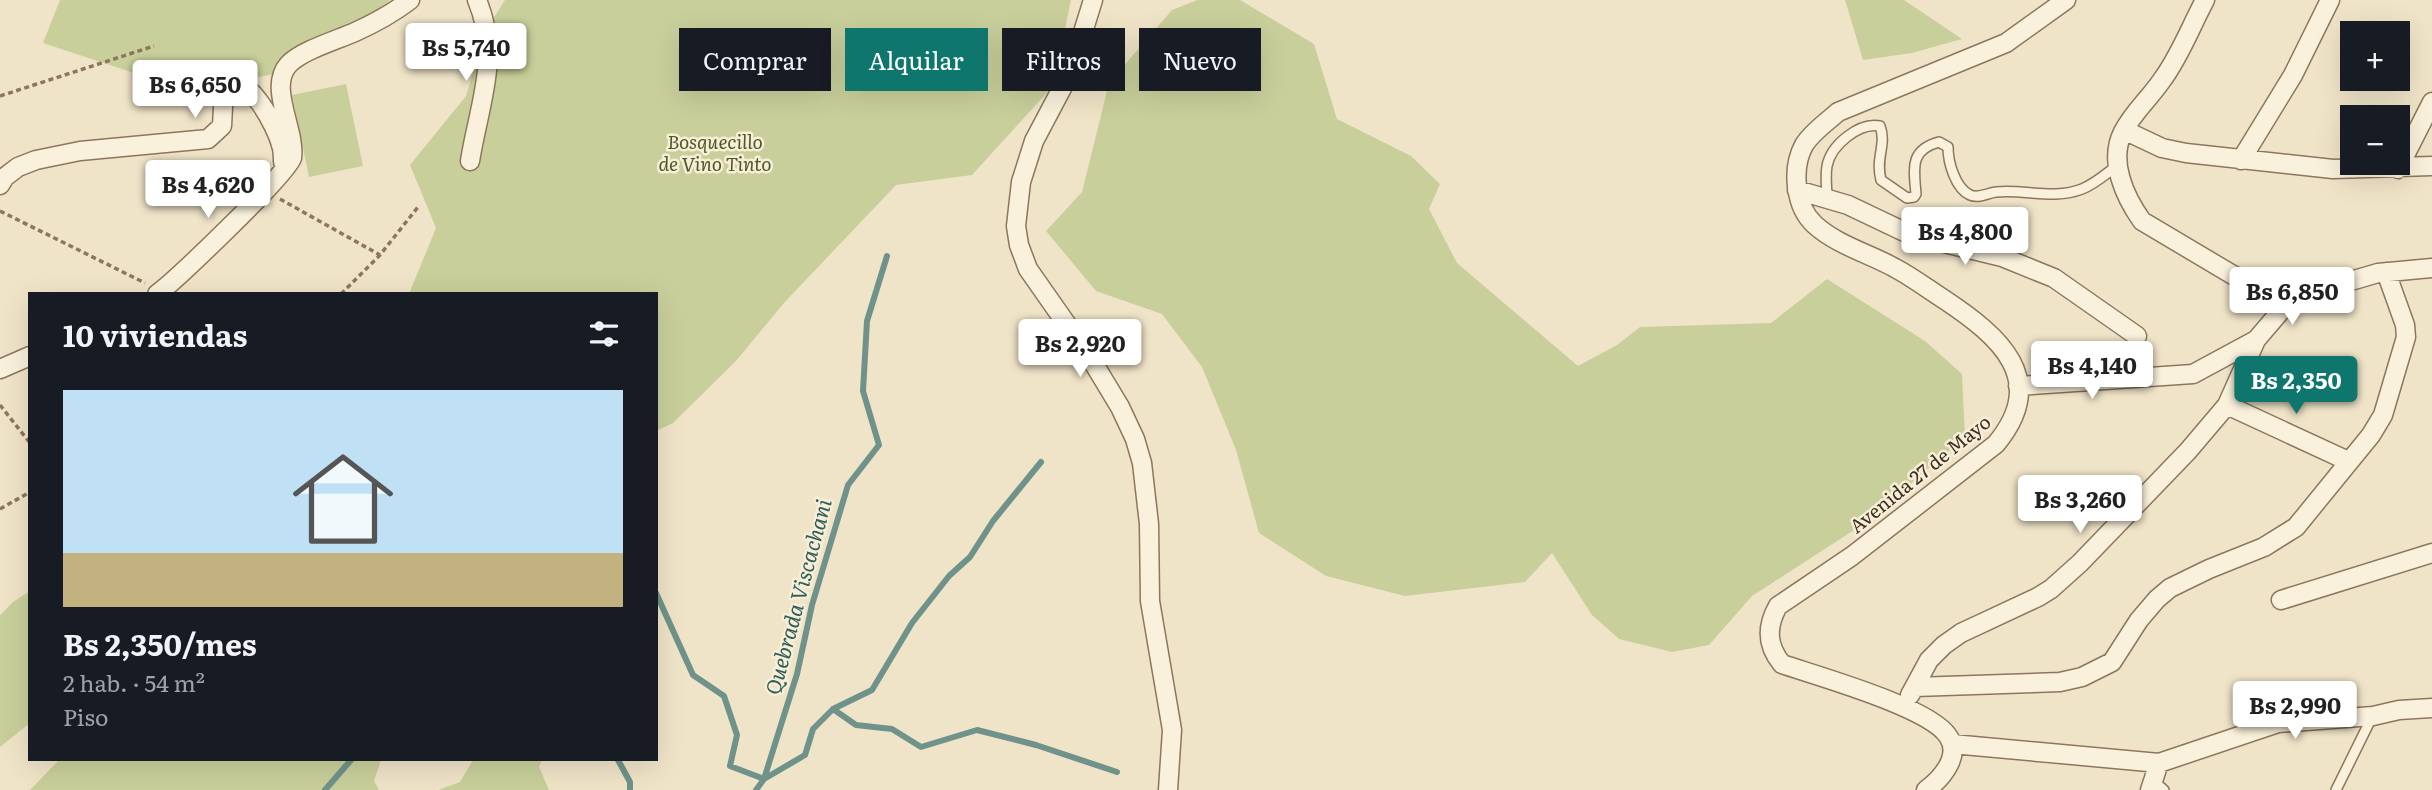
<!DOCTYPE html>
<html lang="es">
<meta charset="utf-8">
<style>
:root{--surface:#171b24;--page:#242831;--text:#f1f3f6;--muted:#9ea1a6;--line:#363941;--accent:#0f766e}
body{margin:0;font-family:Literata,serif;background:var(--page);color:var(--text);height:100vh;display:flex;flex-direction:column;font-size:26px;white-space:nowrap}
*{box-sizing:border-box;margin:0}
p{font-size:23px;color:var(--muted)}
.icon{flex:none;width:38px;height:38px;fill:none;stroke:currentColor;stroke-width:2;stroke-linecap:round;stroke-linejoin:round}
.map{position:relative;flex:1;overflow:hidden}
.sheet{position:absolute;left:28px;top:292px;width:630px;height:469px;display:flex;flex-direction:column;background:var(--surface);border-radius:0px;box-shadow:0 7px 28px #0002}
.sheet>*{flex:none}
.top-card{position:absolute;left:679px;top:28px;width:665px;height:63px;display:flex;gap:14px}
.buttons{position:absolute;left:2340px;top:21px;display:grid;gap:14px}
.buttons a{display:grid;place-items:center;width:70px;height:70px;border-radius:0px;background:var(--surface);box-shadow:0 7px 28px #0002;font-size:35px}
.price{position:absolute;translate:-50% -60px;padding:0 16px;border-radius:7px;background:#fff;color:#222;font-size:23px;line-height:46px;filter:drop-shadow(0 2px 4px #0008)}
.price::after{content:'';position:absolute;left:50%;top:42px;width:21px;height:16px;margin-left:-10px;background:inherit;clip-path:polygon(0 0,100% 0,50% 100%)}
.price.selected{background:var(--accent);color:#fff}
ul{padding:0;list-style:none}
li{display:grid;align-content:center;gap:14px;height:371px;padding:0 35px}
li+li{border-top:2px solid var(--line)}
li span{display:grid;place-items:center;height:217px;border-radius:0px;color:#555}
li>.icon{margin-inline-start:auto}
span .icon{width:126px;height:126px;fill:#fffc;stroke-width:1}
li b{font-size:30px}
h2{display:flex;justify-content:space-between;align-items:center;height:84px;padding:0 35px;font-size:30px}
.pill{padding:0 24px;border-radius:0px;background:var(--surface);box-shadow:0 7px 28px #0002;font-size:24px;line-height:63px}
.pill.selected{background:var(--accent);color:#fff}
.map>svg:first-child{display:block}
.green{fill:#c9cf9b}
.lines{fill:none;stroke-linecap:round;stroke-linejoin:round}
.stream{stroke:#6f938a;stroke-width:6}
.lane-casing{stroke:#8d765c;stroke-width:12}
.street-casing{stroke:#8d765c;stroke-width:21}
.path{stroke:#8d765c;stroke-width:3.5;stroke-dasharray:5 3.5;stroke-linecap:butt}
.lane{stroke:#faf1dc;stroke-width:9}
.street{stroke:#faf1dc;stroke-width:18}
.labels{text-anchor:middle;stroke-width:5;stroke-linejoin:round;paint-order:stroke}
.park-label{font-size:19px;font-style:italic;fill:#4d5a26;stroke:#f7eed8}
.street-label{font-size:19px;fill:#3d2e20;stroke:#f7eed8}
.water-label{font-size:21px;font-style:italic;fill:#2f5d5a;stroke:#f7eed8}
</style>
<div class="map">
<svg width="2432" height="790" viewBox="0 0 2432 790">
<rect width="100%" height="100%" fill="#f0e4c8"/>
<!-- green -->
<path class="green" d="M60 0H390L300 69 197 89 143 76 43 43Z
M505 0H1071L1053 86 972 175 896 185 783 304 736 361 673 423 656 431V294H409L436 228 410 165 466 96 486 30Z
M1197 0H1240L1314 44 1337 119 1411 156 1440 184 1429 209 1457 263 1578 366 1617 345 1640 327 1771 323 1827 279 1925 341 1962 374 1965 437 1865 523 1752 596 1709 645 1672 652 1619 639 1592 615 1552 553 1525 582 1405 596 1326 576 1259 533 1236 450 1202 367 1162 314 1096 291 1046 231 1082 192 1109 83 1172 10Z
M1845 0H1904L1962 39 1912 53 1863 60Z
M346 84 363 166 309 177 292 95Z
M30 591V723L0 747V615L13 602Z
M59 760H381L374 781 379 790H30Z
M473 760H542L539 767 549 790H438L460 782Z"/>
<g class="lines">
<!-- stream -->
<path class="stream" d="M656 593 693 675 724 696 737 735 730 766 764 779 805 755 813 729 833 709 872 690 912 623 949 576 970 557 993 521 1041 462
M833 709 856 725 892 729 921 747 977 730 1036 745 1117 772
M618 760 630 782V790
M325 790 351 760
M756 790 764 779 797 674 812 605 848 485 879 445 863 391 867 321 887 256"/>
<!-- lane casing -->
<g class="lane-casing">
<path id="lane" d="M1827 199C1827 188 1825 177 1827 166 1831 145 1859 122 1880 126 1887 145 1875 157 1881 180L1907 198 1914 197 1916 194C1914 169 1909 150 1939 142L1948 147C1948 162 1955 188 1970 195 1979 199 1987 193 1996 192 2025 189 2054 200 2082 189 2095 184 2107 173 2118 165
M2154 781 2164 790
M2336 790 2372 717"/>
</g>
<!-- street casing -->
<g class="street-casing">
<path id="street" d="M1093 0 1071 71 1034 141 1021 182 1016 226 1019 245 1028 269 1091 359 1120 407 1135 439 1142 463 1149 524 1150 601 1172 730 1168 790
M2205 0C2191 26 2180 56 2162 80 2150 98 2133 112 2123 132 2108 161 2125 197 2142 221L2285 306
M2124 130 2162 148 2186 153 2333 169 2432 166
M2241 160 2293 75 2330 0
M470 161C479 104 501 57 477 0
M2398 169 2432 102
M0 185 5 177 18 167 36 160 80 151 208 139 222 126 224 88C246 66 277 128 281 145 283 150 283 156 283 162
M1797 190 1848 205 1911 235 2002 257 2054 278 2137 336
M157 294C174 282 289 172 292 158 296 130 268 88 288 65 300 51 337 40 355 32 375 23 393 13 410 0
M0 369 30 356
M2018 386 2193 374 2256 340 2285 306 2313 292 2378 273 2432 268
M2227 405 2348 461
M2281 600 2432 553
M1915 687 2060 682 2082 677 2112 662 2139 620 2157 599 2170 588 2209 569 2264 547 2296 527 2371 435 2383 415 2406 337 2405 325 2386 272
M1910 695 1929 660 1944 645 1961 633 2038 597 2051 589 2080 563 2188 451 2227 405 2256 340
M1952 744 2159 763 2278 723 2373 716 2399 710 2432 708
M1926 790C1941 779 1962 756 1948 736 1929 707 1817 676 1782 664 1767 646 1766 627 1778 606L1852 556 1996 444C2050 379 1999 336 1945 300 1928 289 1912 277 1895 268 1870 254 1837 245 1815 225 1795 207 1791 169 1804 145 1812 132 1827 122 1838 112L2006 43 2066 0
M2150 790 2159 763"/>
</g>
<!-- path -->
<path class="path" d="M0 96 154 46
M280 199 380 255
M0 211 145 283
M341 294 380 255 418 207
M0 405 30 443
M0 509 30 492"/>
<!-- lane -->
<use href="#lane" class="lane"/>
<!-- street -->
<use href="#street" class="street"/>
</g>
<g class="labels">
<!-- park labels -->
<g class="park-label">
<text x="715" y="149">Bosquecillo<tspan x="715" dy="22">de Vino Tinto</tspan></text>
</g>
<!-- street labels -->
<g class="street-label">
<text transform="translate(1920 474) rotate(-39)" y="7">Avenida 27 de Mayo</text>
</g>
<!-- water labels -->
<g class="water-label">
<text transform="translate(799 597) rotate(-75)" y="7">Quebrada Viscachani</text>
</g>
</g>
</svg>
<div class="buttons">
<a>+</a>
<a>−</a>
</div>
<b class="price" style="left:466px;top:83px">Bs 5,740</b>
<b class="price" style="left:195px;top:120px">Bs 6,650</b>
<b class="price" style="left:208px;top:220px">Bs 4,620</b>
<b class="price" style="left:1965px;top:267px">Bs 4,800</b>
<b class="price" style="left:2292px;top:327px">Bs 6,850</b>
<b class="price" style="left:1080px;top:379px">Bs 2,920</b>
<b class="price" style="left:2092px;top:401px">Bs 4,140</b>
<b class="price selected" style="left:2296px;top:416px">Bs 2,350</b>
<b class="price" style="left:2080px;top:535px">Bs 3,260</b>
<b class="price" style="left:2295px;top:741px">Bs 2,990</b>
<div class="top-card">
<a class="pill">Comprar</a>
<a class="pill selected">Alquilar</a>
<a class="pill">Filtros</a>
<a class="pill">Nuevo</a>
</div>
<section class="sheet">
<h2>10 viviendas<svg class="icon" aria-label="filters" viewBox="0 0 24 24"><path d="M4 7h16M4 17h16"/><circle cx="9" cy="7" r="2"/><circle cx="15" cy="17" r="2"/></svg></h2>
<ul>
<li><span style="background:linear-gradient(#bfe0f5 75%,#c2b280 0)"><svg class="icon" aria-label="home" viewBox="0 0 24 24"><path d="M3 11l9-7 9 7M6 9v11h12V9"/></svg></span><div><b>Bs 2,350/mes</b><p>2 hab. · 54 m²</p><p>Piso</p></div></li>
</ul>
</section>
</div>
